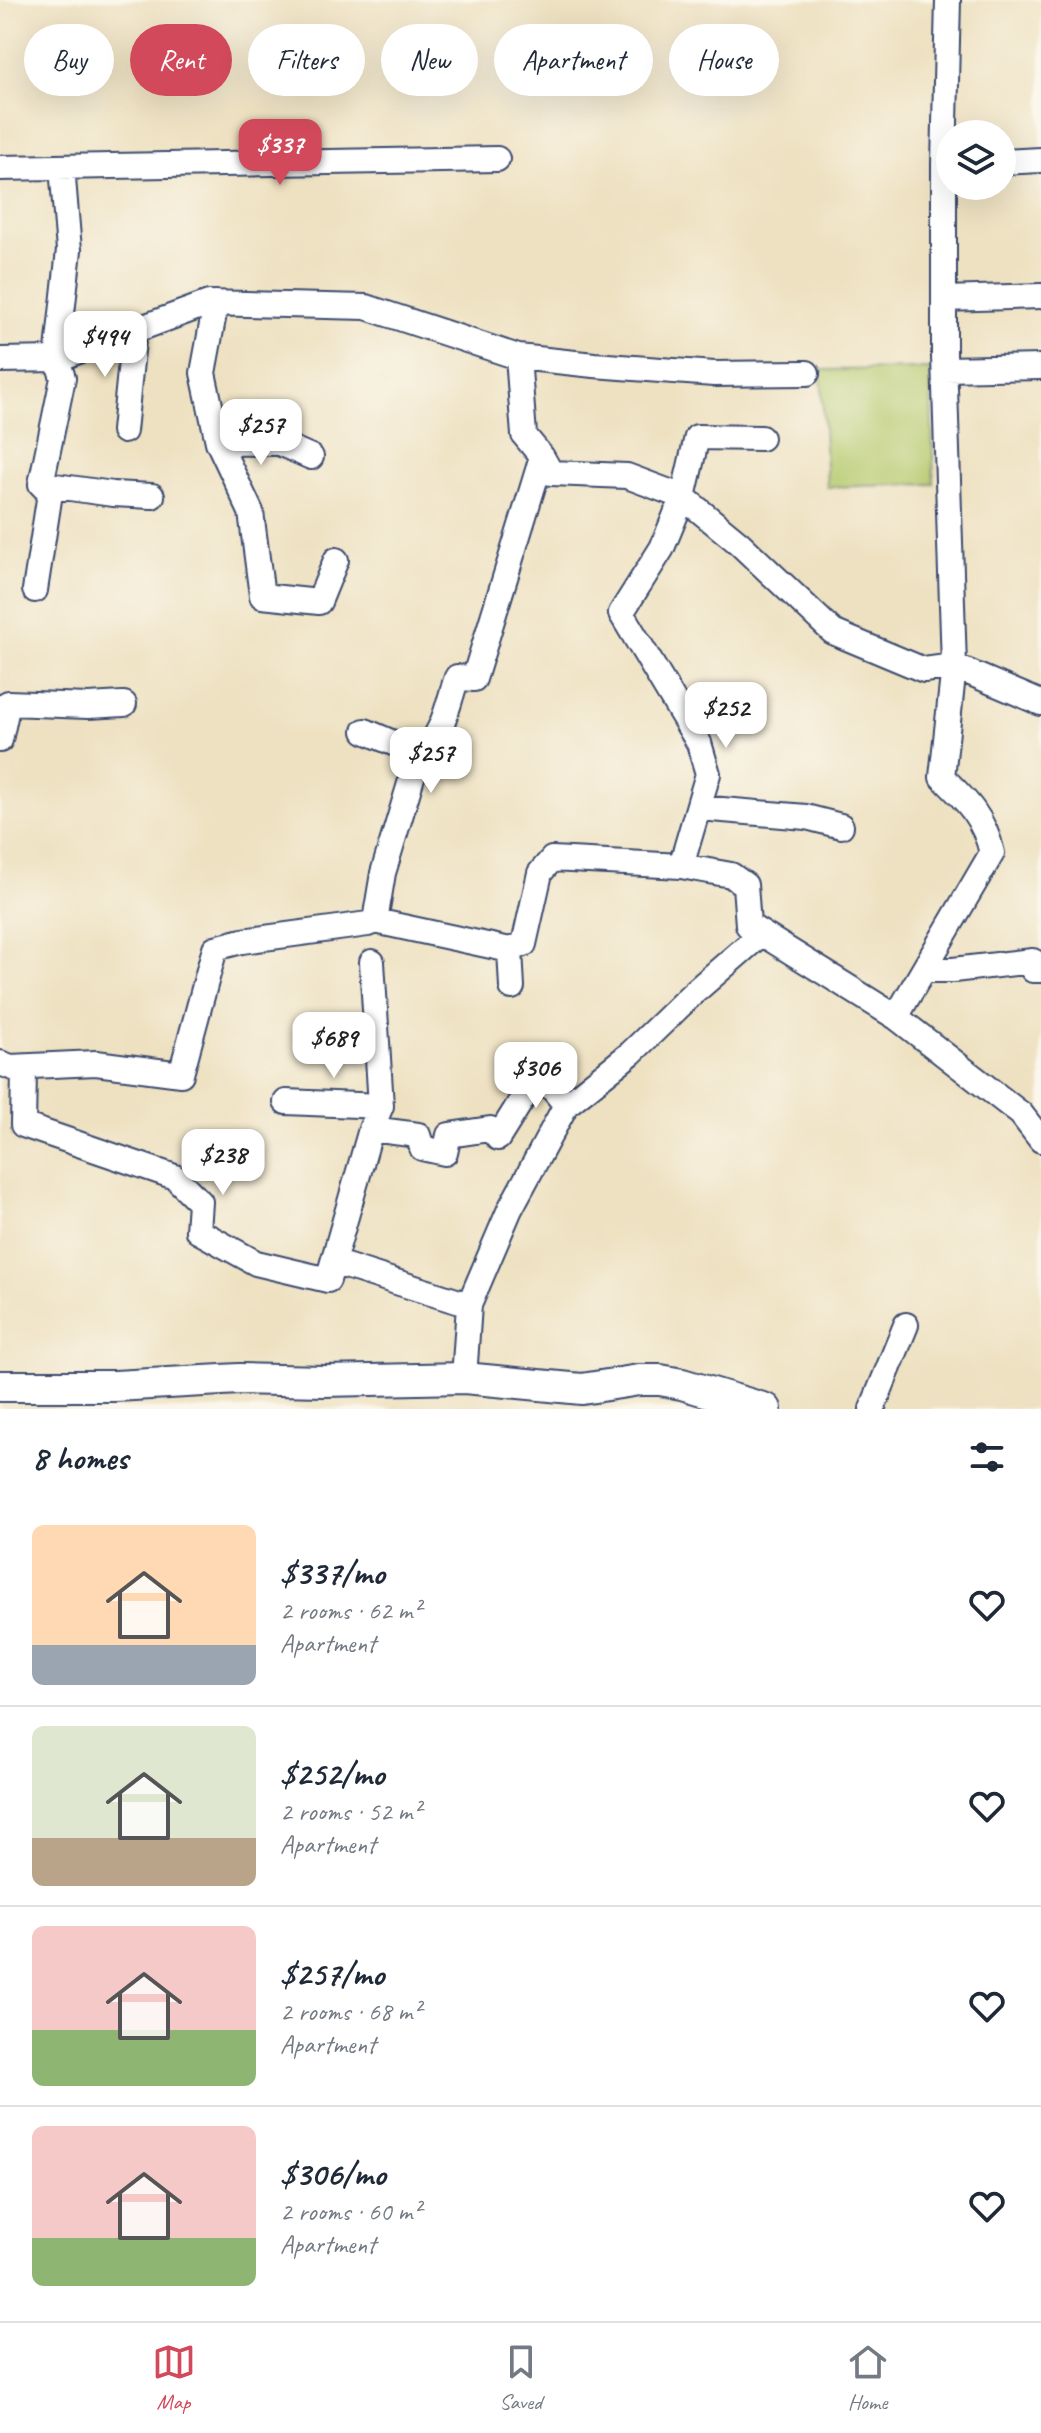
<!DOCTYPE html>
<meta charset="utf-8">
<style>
:root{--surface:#fff;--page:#f2f2f3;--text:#1f2937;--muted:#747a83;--line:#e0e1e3;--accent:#d1495b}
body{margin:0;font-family:Caveat,sans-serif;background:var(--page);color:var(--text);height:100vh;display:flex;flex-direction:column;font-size:30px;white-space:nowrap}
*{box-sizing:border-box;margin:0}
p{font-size:26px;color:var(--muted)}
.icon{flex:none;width:44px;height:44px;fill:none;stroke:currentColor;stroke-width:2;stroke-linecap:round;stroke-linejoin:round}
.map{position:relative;height:1409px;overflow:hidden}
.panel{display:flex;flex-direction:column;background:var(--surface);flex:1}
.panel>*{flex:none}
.guide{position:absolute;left:24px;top:24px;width:994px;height:72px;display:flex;gap:16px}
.tools{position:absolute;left:936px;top:120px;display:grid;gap:16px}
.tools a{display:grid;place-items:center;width:80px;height:80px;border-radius:50%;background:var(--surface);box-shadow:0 8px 32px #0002;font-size:40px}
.price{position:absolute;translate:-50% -68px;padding:0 18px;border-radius:16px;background:#fff;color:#222;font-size:26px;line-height:52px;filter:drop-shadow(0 2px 4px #0008)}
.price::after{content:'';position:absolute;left:50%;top:48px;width:24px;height:18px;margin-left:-12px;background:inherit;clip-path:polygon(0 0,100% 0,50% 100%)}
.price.on{background:var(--accent);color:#fff}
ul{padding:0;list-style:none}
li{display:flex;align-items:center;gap:24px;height:200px;padding:0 32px}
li+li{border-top:2px solid var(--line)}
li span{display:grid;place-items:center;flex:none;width:224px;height:160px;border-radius:12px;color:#555}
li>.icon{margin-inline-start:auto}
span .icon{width:96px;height:96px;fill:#fffc;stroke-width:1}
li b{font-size:34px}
h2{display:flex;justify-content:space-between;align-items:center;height:96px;padding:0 32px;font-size:34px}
.pill{padding:0 28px;border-radius:36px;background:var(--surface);box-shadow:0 8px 32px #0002;font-size:28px;line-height:72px}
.pill.on{background:var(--accent);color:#fff}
.tabs{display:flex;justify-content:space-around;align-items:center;height:112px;border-top:2px solid var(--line);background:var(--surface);font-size:22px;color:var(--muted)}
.tabs a{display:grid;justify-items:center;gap:4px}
.tabs .on{color:var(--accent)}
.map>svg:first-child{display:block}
.green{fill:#b5c96d;stroke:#687c66;stroke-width:2}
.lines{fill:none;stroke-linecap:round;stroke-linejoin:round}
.minor-casing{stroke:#3b4a6d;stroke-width:28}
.tertiary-casing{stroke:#3b4a6d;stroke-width:34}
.minor{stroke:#fff;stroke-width:24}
.tertiary{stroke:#fff;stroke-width:30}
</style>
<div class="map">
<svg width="1041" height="1409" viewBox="0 0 1041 1409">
<rect width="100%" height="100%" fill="#fbf7ec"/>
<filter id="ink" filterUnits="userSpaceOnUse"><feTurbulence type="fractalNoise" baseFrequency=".0125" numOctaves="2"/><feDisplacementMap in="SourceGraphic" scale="16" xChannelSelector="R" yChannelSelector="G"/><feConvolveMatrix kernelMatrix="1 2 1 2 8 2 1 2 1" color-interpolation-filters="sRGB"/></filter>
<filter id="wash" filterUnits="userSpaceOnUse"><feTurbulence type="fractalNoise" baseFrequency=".006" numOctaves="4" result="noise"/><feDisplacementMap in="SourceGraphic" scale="32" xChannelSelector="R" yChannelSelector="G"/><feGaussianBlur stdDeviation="1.8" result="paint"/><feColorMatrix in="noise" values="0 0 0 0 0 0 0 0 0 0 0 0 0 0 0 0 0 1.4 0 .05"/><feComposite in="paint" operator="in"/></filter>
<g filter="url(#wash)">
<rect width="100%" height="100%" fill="#eee1c1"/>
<!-- green -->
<path class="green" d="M930 369 934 484 827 487 821 370Z"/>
</g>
<g filter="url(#ink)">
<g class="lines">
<!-- minor casing -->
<g class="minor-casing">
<path id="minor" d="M948 0 944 164V357L954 666 1041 703
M1002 162 1041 160
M62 167 69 250 57 359 209 303 366 307 518 357
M0 168 497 159
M944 299 1041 296
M216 303 203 373 218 442 251 512 262 596 319 602 336 560
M0 360 57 359 63 378 41 484 50 493 35 590
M945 369 1041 367
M124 431 134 331
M218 442 279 443 311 457
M542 457 524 435 518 357 594 365 714 374 807 373
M41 484 113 494 152 496
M365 731 419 754
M0 740 8 703 88 706 124 704
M699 808 806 817 841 826
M681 866 552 859 540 873 524 944 510 950 375 921 383 873 419 754C442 741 449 700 457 677L474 679 542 457 551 473 627 476 683 497 697 437 761 438
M510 950 512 987
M925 970H953L1033 961V970H1041
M896 1017 992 853C984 818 967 801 942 777L954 666 924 670 833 632 739 543 683 497 662 548 621 613 699 743 708 774 681 866 731 875 745 885 748 925 896 1017 1021 1114 1041 1140
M0 1063 24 1072 23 1125 175 1177 200 1202 198 1231 256 1263 328 1280 333 1262 469 1305
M10 1067 96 1063 181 1074 215 948 242 941 368 924 375 921
M286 1102 381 1106
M371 1129 381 1106 372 962
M333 1262 371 1129 418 1135 422 1148 445 1153 449 1135 490 1129 498 1138 526 1093 543 1077 566 1105
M464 1378 469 1305 510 1209 566 1105 631 1053 692 994 761 934
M872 1409 906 1325"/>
</g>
<!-- tertiary casing -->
<g class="tertiary-casing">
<path id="tertiary" d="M0 1386H115L239 1379 324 1381 464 1378 582 1389 639 1380H660L682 1384 766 1409"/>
</g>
<!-- minor -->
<use href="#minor" class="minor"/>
<!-- tertiary -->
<use href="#tertiary" class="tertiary"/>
</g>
</g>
</svg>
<div class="tools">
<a><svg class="icon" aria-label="layers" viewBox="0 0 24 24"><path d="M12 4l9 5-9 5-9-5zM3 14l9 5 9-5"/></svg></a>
</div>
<b class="price on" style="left:280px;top:187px">$337</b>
<b class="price" style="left:105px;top:379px">$494</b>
<b class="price" style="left:261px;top:467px">$257</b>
<b class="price" style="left:726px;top:750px">$252</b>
<b class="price" style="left:431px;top:795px">$257</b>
<b class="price" style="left:334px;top:1080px">$689</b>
<b class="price" style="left:536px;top:1110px">$306</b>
<b class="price" style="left:223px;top:1197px">$238</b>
<div class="guide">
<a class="pill">Buy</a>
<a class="pill on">Rent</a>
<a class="pill">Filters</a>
<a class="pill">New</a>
<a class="pill">Apartment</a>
<a class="pill">House</a>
</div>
</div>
<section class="panel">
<h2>8 homes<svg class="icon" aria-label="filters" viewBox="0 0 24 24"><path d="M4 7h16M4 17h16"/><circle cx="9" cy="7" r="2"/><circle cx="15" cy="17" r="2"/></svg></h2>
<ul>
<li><span style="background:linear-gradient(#ffd9b3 75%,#9aa5b1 0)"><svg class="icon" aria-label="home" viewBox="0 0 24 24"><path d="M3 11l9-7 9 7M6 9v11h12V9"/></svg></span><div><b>$337/mo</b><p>2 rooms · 62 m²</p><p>Apartment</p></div><svg class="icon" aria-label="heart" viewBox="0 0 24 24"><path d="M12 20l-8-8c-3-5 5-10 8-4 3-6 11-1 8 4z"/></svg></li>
<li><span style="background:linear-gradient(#dfe7d0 70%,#b9a48a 0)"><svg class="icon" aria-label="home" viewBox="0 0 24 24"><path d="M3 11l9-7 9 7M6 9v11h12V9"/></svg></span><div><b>$252/mo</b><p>2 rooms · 52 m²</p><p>Apartment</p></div><svg class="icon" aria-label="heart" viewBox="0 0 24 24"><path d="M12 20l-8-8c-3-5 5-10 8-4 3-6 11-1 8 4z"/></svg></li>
<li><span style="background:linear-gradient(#f6c9c9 65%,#8fb573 0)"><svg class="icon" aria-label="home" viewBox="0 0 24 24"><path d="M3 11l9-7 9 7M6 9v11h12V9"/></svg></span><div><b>$257/mo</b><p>2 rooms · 68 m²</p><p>Apartment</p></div><svg class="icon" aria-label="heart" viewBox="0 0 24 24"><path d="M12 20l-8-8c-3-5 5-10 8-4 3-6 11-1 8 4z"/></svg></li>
<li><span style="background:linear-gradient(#f6c9c9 70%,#8fb573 0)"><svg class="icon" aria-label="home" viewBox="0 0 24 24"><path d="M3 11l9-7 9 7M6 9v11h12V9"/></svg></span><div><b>$306/mo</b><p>2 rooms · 60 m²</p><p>Apartment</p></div><svg class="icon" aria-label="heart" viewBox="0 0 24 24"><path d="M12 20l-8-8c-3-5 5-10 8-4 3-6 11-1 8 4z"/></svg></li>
</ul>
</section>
<nav class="tabs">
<a class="on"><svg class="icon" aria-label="map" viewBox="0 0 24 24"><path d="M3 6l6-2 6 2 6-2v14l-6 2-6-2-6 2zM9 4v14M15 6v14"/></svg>Map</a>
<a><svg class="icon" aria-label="saved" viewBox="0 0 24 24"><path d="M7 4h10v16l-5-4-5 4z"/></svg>Saved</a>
<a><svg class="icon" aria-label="home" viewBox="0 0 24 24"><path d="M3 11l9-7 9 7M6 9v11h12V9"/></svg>Home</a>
</nav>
